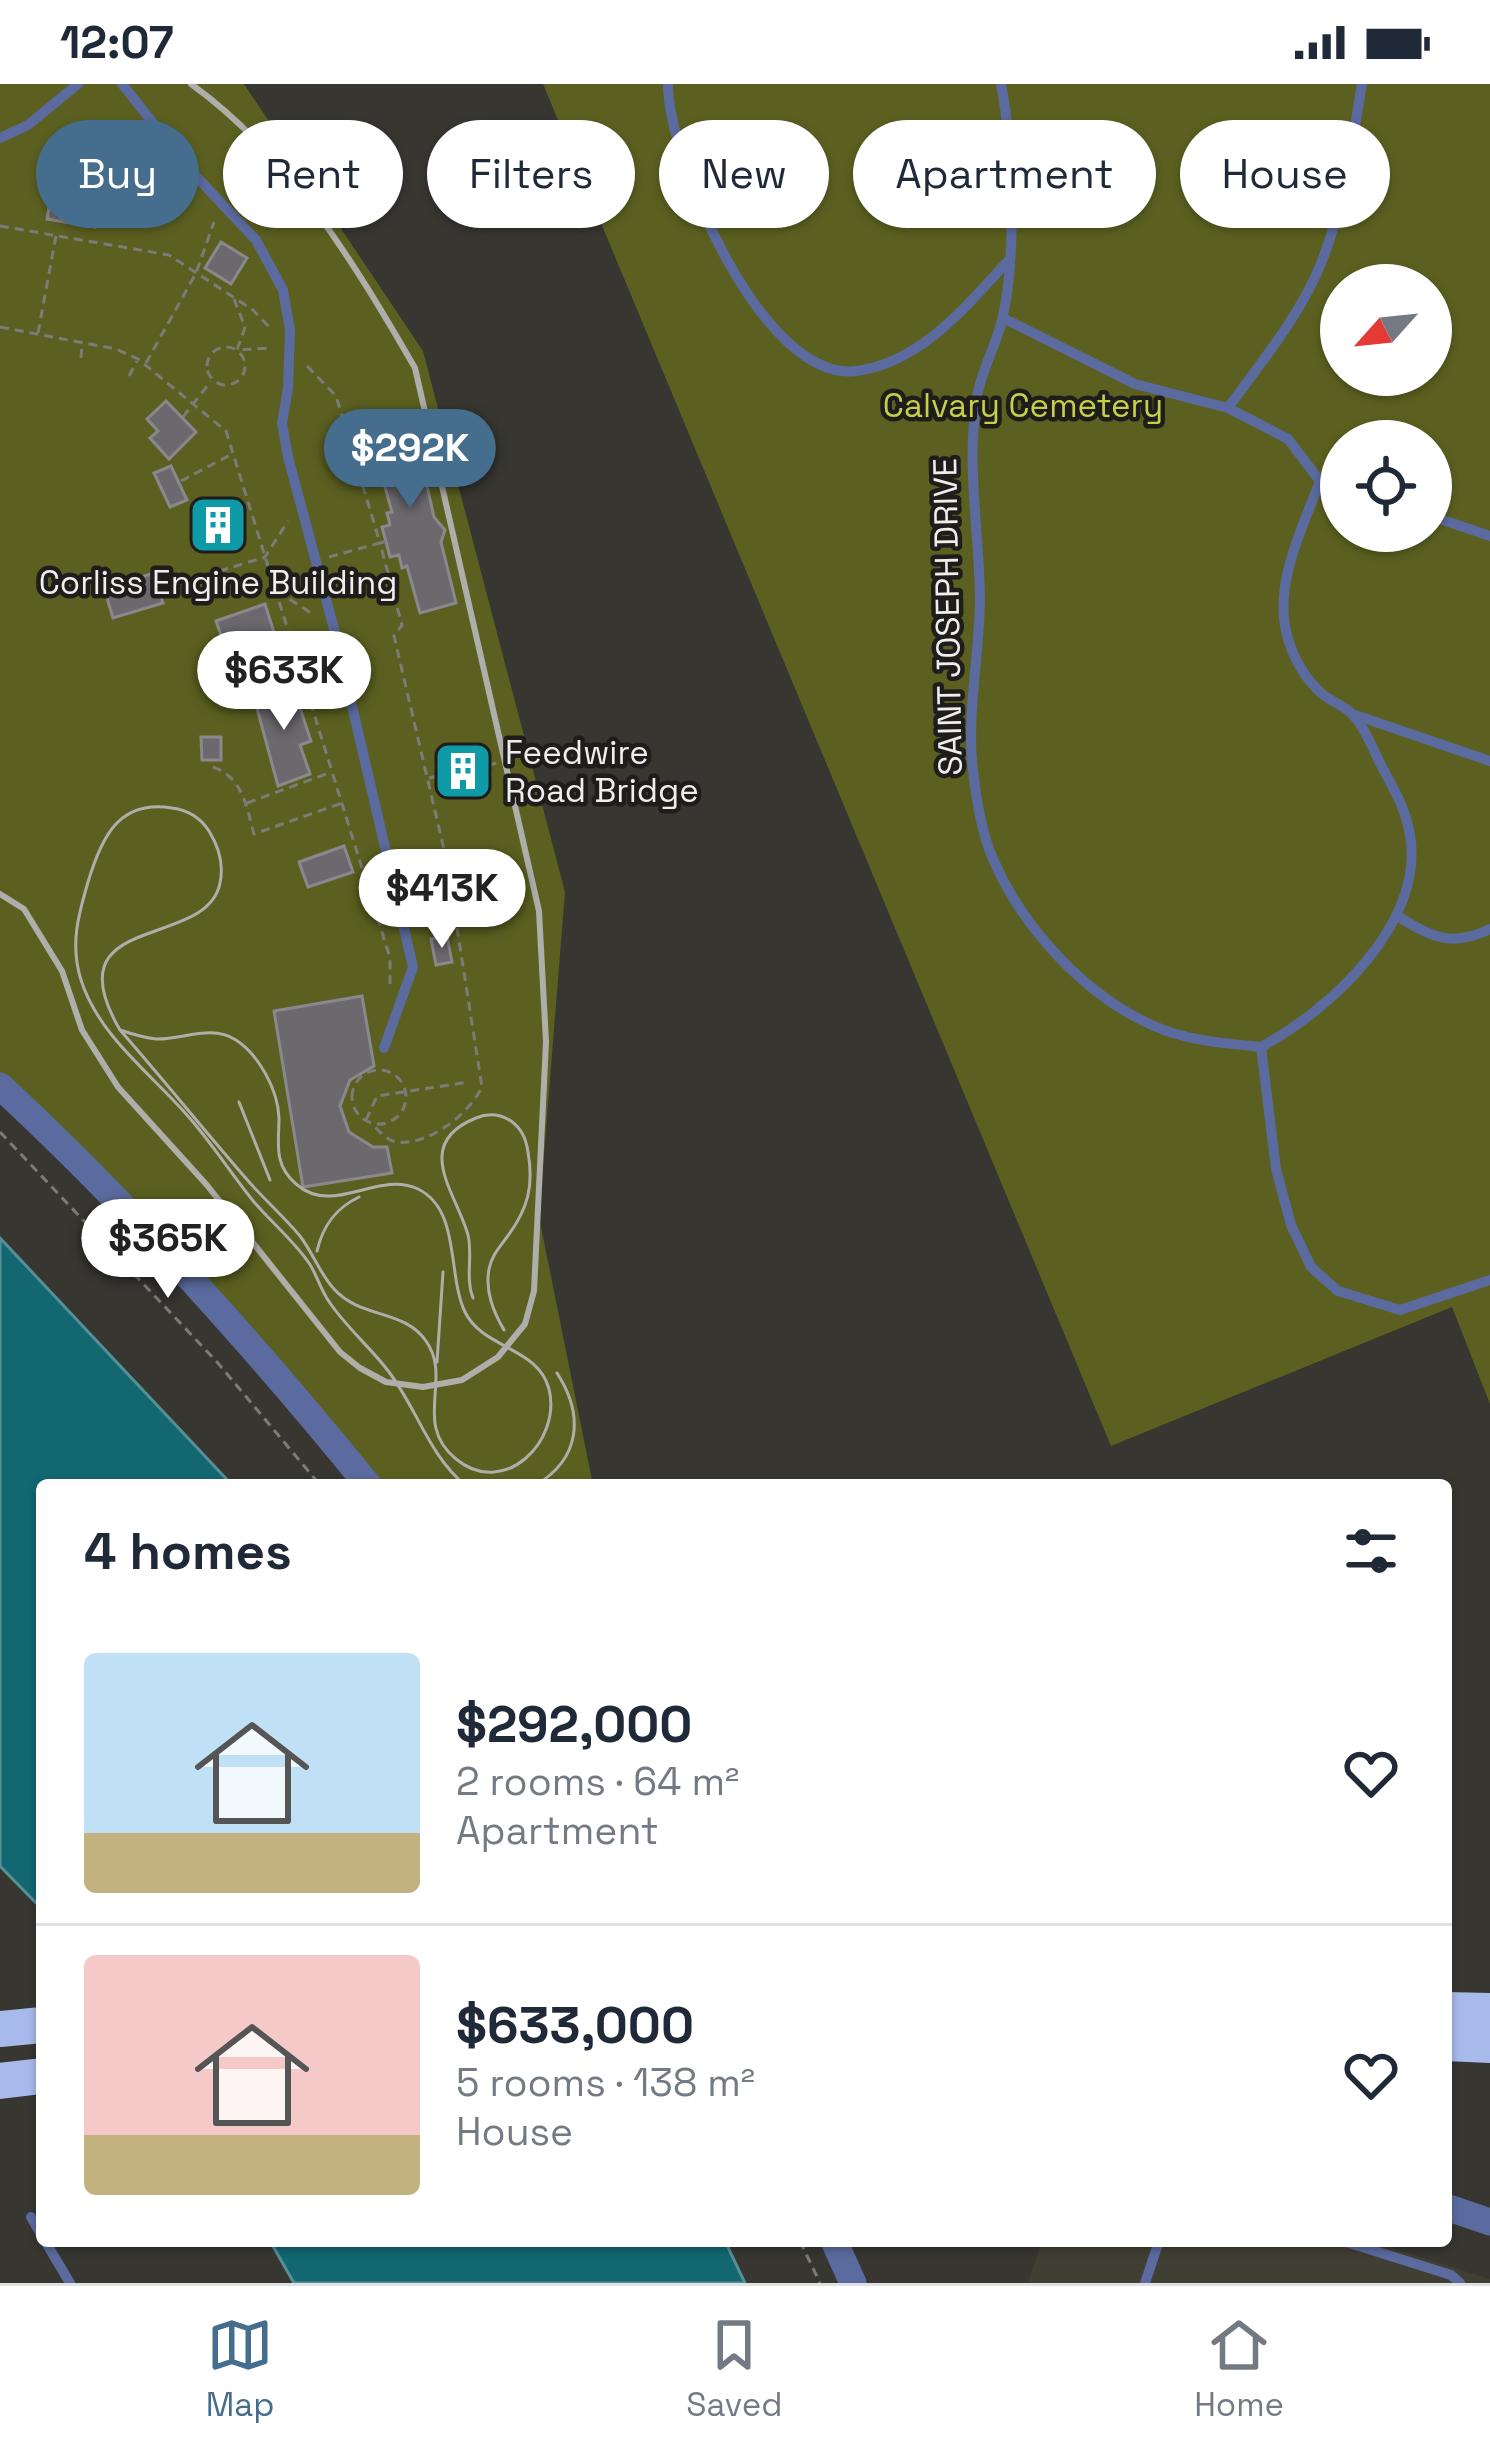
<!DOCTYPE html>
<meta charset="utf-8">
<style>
:root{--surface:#fff;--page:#f2f2f3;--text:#1f2937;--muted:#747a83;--line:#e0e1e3;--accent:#456d8d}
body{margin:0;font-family:"Space Grotesk",sans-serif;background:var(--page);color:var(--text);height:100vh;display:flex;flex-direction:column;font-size:45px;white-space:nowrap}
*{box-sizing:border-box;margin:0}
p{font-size:39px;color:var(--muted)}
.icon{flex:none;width:66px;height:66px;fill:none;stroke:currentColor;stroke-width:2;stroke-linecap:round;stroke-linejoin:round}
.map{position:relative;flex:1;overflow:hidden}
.panel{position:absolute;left:36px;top:1395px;width:1416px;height:768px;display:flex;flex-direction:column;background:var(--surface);border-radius:12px;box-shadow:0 3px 9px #0004}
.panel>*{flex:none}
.banner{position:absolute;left:36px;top:36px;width:1419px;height:108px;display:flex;gap:24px}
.needle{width:78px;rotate:243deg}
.controls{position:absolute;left:1320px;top:180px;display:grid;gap:24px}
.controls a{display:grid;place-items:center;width:132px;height:132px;border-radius:50%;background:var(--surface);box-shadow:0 3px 9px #0004;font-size:60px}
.price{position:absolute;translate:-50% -102px;padding:0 27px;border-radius:42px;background:#fff;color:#222;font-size:39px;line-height:78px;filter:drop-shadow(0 3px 6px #0008)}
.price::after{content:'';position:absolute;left:50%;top:72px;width:36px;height:27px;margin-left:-18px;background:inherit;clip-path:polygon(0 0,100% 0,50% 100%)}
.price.current{background:var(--accent);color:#fff}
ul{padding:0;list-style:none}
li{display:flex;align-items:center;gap:36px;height:300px;padding:0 48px}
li+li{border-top:3px solid var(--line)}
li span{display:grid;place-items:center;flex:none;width:336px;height:240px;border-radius:12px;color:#555}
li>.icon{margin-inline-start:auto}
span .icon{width:144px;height:144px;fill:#fffc;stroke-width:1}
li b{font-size:51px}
h2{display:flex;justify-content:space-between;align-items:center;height:144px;padding:0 48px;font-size:51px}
.chip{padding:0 42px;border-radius:54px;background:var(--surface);box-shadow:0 3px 9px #0004;font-size:42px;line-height:108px}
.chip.current{background:var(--accent);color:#fff}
.status{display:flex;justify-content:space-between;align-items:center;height:84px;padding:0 60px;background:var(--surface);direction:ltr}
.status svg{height:33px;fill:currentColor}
.tabs{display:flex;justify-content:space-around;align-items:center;height:168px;border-top:3px solid var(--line);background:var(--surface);font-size:33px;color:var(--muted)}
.tabs a{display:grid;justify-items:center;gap:6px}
.tabs .current{color:var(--accent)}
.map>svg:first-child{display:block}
.built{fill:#413e33}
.green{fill:#5b6020;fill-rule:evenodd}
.water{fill:#126771;stroke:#549096;stroke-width:3}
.building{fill:#6c696e;stroke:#8b888d;stroke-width:3}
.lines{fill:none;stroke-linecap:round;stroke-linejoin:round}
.path{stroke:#7c7b77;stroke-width:3;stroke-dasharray:9 6;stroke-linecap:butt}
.service{stroke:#5b6b9f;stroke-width:10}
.tertiary{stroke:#5b6b9f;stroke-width:27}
.motorway{stroke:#a8b9ec;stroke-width:36}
.tram{stroke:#afaeaa;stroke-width:3}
.rail{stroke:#afaeaa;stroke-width:6}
.labels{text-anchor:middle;stroke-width:9;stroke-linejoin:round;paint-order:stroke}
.park-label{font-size:33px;fill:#c5d048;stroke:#1e1d1b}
.poi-label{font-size:33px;fill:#efeeeb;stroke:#1e1d1b}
.street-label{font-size:33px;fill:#efeeeb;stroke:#1e1d1b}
</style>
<div class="status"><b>12:07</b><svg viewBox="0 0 49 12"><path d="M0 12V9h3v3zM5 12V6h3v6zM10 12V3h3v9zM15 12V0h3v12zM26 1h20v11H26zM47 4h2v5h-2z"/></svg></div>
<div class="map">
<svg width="1490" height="2199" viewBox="0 0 1490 2199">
<rect width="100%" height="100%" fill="#373631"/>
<!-- built -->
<path class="built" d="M1042 2157H1370L1490 2195V2199H1028Z"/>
<!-- green -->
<path class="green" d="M0 0H244L423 267 565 808 539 1133 593 1401H368L0 1002Z
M543 0H1490V1320L1452 1223 1111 1362ZM1341 201H1431V291H1341ZM1341 357H1431V447H1341Z"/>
<!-- water -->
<path class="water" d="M0 1154 232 1401H42V1825L0 1782Z
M270 2157H725L745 2199H294Z"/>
<!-- building -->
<path class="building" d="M53 102 100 111 95 143 47 135Z
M221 158 247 174 231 200 205 184Z
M166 317 196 348 169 375 150 354 158 347 147 335Z
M411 331 434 433 445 446 441 458 456 519 420 529 407 482 402 484 399 471 390 473 382 443 390 441 387 429 392 428 376 371 364 375 355 346Z
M171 382 187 416 170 423 154 389Z
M232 418 243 453 204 465 193 430Z
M154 489 163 519 113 534 104 504Z
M265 520 278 561 230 577 216 537Z
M292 600 311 657 300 661 310 690 278 702 254 613Z
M201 653H221V676H202Z
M486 673 490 690 440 701 436 684Z
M344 762 353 788 308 803 299 778Z
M447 852 452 878 436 881 431 855Z
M362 912 374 982 350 996 340 1022 349 1048 373 1063H387L392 1089 303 1103 274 927Z"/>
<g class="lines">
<!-- path -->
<path class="path" d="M0 142 169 171 253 226 271 245
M234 215 245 243 237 266 270 264
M0 243 116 265 138 275 226 347 390 874V900
M38 249 56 152
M207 282a19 19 0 1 1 38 0a19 19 0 1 1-38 0Z
M81 274 82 259
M146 279 196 189 214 138
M307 282 336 312 380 459 386 457
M129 292 137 277
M183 333 211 297
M181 397 232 370
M329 473 380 459 402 541 394 552 446 774 482 1003C469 1030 429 1062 396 1058 386 1056 380 1048 373 1041
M162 505 265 473 288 437
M277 507 314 531
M213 683C243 694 246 721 254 750L342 719
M429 694 506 677
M247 719 329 689
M352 1013a27 27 0 1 1 54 0a27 27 0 1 1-54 0Z
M366 1036 377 1012 469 998
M0 1048 217 1278 320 1401
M800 2157 820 2199"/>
<!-- service -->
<path class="service" d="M122 0 192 88 256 156 283 206 290 246 288 304 282 339 288 373 334 545 413 883 384 964
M668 0C668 75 763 299 856 287 921 279 967 221 1008 177
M1001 0C1013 62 1017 174 1002 236 996 262 981 287 977 313 966 381 979 446 980 513 980 567 966 634 973 686 976 714 982 750 993 775 1022 843 1085 912 1154 942 1187 957 1225 959 1261 963
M0 54 28 41 78 0
M1003 234 1135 300 1228 324 1288 355 1320 397
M1228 324C1259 281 1294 239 1316 191 1343 131 1351 64 1362 0
M1320 397 1341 404
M1431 432 1490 452
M1352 630 1490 677
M1396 831C1430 853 1452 864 1490 845
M1261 963C1330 926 1425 839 1410 751 1406 726 1395 707 1383 685 1374 668 1365 643 1351 629 1343 621 1330 617 1321 609 1306 595 1294 575 1288 555 1272 501 1302 446 1320 397
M1261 963 1276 1085 1291 1141 1311 1183 1338 1207 1400 1226 1490 1196
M31 2133 42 2152
M45 2157 70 2199
M1343 2157 1451 2191 1460 2199
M1145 2199 1159 2157"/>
<!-- tertiary -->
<path class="tertiary" d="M0 1002C133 1125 254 1261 368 1401
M1446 2123 1490 2138
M834 2157 853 2199"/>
<!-- motorway -->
<path class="motorway" d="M1446 1926 1490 1927
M0 1945 42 1941
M1446 1959 1490 1961
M0 1997 42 1992"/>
<!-- tram -->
<path class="tram" d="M120 946C132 950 144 954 156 955 182 956 211 940 236 956 259 971 278 1006 279 1034 279 1059 273 1080 296 1100 334 1133 377 1086 418 1105 461 1126 447 1191 465 1228 483 1265 538 1263 549 1305 562 1357 504 1415 456 1375 412 1339 453 1295 426 1257 404 1225 361 1235 334 1205 320 1190 313 1169 300 1152 284 1133 266 1117 250 1099 206 1049 164 996 120 946 50 826 207 867 220 799 224 780 219 763 209 747 200 733 187 726 172 724 118 715 101 755 88 798 78 832 70 861 81 896 100 955 155 992 193 1038 215 1064 233 1092 254 1118 272 1139 293 1156 309 1179 317 1191 321 1207 330 1219 347 1244 371 1264 389 1288 417 1325 429 1371 465 1401
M239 1018 270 1096
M317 1167C323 1141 336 1124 359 1113
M473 1214C465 1194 473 1172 468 1151 457 1110 411 1060 476 1034 488 1029 500 1030 511 1037 522 1045 526 1055 528 1068 534 1102 528 1125 507 1153 499 1164 492 1171 489 1185 485 1207 493 1227 504 1246
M437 1278 443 1188
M536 1401C581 1374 584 1331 557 1289"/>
<!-- rail -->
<path class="rail" d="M0 810 24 825 62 887 82 946 118 1003 206 1100 340 1268 360 1284 386 1298 423 1303 462 1296 498 1273 525 1240 534 1207 546 958 539 827 415 284C356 182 289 70 191 0"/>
</g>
<!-- icons -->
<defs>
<g id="building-square" transform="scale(3)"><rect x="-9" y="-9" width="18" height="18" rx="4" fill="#0f9aa8" stroke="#1e1d1b"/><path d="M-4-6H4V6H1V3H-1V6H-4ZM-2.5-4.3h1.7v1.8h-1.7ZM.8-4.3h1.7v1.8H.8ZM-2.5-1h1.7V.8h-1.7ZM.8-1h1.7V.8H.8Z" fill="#fff"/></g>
</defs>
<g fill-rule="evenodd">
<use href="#building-square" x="218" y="441"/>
<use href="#building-square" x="463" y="687"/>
</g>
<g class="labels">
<!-- park labels -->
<g class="park-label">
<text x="1023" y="333">Calvary Cemetery</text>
</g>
<!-- poi labels -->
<g class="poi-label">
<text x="218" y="510">Corliss Engine Building</text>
<text x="505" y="680" text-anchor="start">Feedwire<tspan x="505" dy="38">Road Bridge</tspan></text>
</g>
<!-- street labels -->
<g class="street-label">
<text transform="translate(947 533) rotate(-91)" y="12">SAINT JOSEPH DRIVE</text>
</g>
</g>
</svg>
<div class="controls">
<a><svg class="needle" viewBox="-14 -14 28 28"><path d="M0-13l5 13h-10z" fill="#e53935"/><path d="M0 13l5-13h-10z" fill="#747a83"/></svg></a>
<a><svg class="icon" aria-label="locate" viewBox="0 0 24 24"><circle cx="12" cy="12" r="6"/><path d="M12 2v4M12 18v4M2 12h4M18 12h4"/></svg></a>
</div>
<b class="price current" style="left:410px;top:427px">$292K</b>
<b class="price" style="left:284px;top:649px">$633K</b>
<b class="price" style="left:442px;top:867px">$413K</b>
<b class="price" style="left:168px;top:1217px">$365K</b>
<div class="banner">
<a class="chip current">Buy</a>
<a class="chip">Rent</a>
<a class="chip">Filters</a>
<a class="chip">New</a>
<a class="chip">Apartment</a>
<a class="chip">House</a>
</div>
<section class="panel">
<h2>4 homes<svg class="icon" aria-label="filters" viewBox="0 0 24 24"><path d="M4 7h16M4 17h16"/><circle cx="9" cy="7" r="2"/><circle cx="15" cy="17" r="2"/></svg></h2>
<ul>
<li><span style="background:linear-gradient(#bfe0f5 75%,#c2b280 0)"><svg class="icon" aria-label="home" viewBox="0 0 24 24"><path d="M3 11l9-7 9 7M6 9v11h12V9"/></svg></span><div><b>$292,000</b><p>2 rooms · 64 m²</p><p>Apartment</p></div><svg class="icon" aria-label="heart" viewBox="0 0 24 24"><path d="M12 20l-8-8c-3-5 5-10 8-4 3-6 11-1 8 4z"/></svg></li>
<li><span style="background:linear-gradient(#f6c9c9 75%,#c2b280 0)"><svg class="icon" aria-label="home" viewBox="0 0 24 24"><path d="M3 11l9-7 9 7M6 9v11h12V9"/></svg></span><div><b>$633,000</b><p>5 rooms · 138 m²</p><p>House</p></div><svg class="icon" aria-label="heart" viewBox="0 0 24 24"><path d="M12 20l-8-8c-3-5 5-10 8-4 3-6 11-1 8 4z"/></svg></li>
</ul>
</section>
</div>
<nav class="tabs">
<a class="current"><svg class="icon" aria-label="map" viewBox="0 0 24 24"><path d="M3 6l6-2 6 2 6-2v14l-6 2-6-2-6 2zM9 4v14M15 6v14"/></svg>Map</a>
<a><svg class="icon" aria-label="saved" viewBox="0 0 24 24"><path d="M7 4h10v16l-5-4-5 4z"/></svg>Saved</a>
<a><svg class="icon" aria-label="home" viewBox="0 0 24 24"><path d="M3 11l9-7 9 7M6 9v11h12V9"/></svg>Home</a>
</nav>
